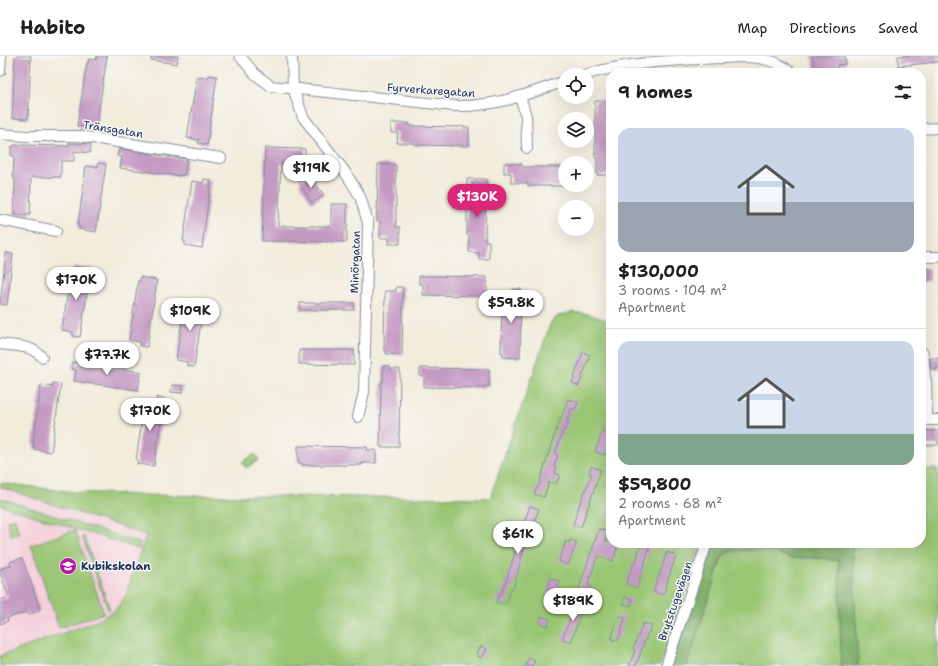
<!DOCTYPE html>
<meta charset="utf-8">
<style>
:root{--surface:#fff;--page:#f2f2f2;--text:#202124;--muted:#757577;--line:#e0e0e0;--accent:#db2777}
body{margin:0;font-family:"Shantell Sans",sans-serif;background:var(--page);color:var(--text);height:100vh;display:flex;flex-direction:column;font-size:15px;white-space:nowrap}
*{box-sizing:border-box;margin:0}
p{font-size:13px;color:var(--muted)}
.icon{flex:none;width:22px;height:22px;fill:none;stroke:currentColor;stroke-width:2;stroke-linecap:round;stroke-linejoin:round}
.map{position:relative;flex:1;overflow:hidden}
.sheet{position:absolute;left:606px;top:12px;width:320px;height:480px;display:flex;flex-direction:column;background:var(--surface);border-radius:16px;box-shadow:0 4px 16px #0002}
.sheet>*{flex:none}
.fabs{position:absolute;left:558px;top:12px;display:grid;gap:8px}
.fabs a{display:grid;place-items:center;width:36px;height:36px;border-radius:50%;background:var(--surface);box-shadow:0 4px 16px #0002;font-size:20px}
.price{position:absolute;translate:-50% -34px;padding:0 9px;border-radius:14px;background:#fff;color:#222;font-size:13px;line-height:26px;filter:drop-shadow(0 1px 2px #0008)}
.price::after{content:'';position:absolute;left:50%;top:24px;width:12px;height:9px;margin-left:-6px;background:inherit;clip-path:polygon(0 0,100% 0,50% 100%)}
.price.active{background:var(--accent);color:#fff}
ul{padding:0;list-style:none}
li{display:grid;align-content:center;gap:8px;height:212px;padding:0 12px}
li+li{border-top:1px solid var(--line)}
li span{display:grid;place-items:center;height:124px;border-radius:12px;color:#555}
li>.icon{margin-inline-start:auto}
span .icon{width:72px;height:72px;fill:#fffc;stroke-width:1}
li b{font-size:17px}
h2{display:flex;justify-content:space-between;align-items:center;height:48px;padding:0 12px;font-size:17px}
header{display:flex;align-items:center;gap:24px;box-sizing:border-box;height:56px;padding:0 20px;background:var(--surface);border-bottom:1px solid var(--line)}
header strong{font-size:19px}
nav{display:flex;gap:22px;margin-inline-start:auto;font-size:14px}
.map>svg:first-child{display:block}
.built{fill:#f5cfda}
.green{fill:#9ac673;stroke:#5a7a68}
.forest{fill:#7bab65;stroke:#4b6d62}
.building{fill:#c49ac3}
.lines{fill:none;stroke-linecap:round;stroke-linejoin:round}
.minor-casing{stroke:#868e9c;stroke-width:12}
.minor{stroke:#fff;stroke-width:10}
.labels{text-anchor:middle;stroke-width:3;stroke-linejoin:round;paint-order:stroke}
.street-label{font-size:11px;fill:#1b2f5e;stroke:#f6f6f2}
.poi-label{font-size:11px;font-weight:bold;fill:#1b2f5e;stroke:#f6f6f2;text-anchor:start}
</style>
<header>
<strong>Habito</strong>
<nav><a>Map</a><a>Directions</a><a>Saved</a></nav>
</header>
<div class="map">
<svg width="938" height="610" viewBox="0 0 938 610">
<rect width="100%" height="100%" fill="#f6f6f2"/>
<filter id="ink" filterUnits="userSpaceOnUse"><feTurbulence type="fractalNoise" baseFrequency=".025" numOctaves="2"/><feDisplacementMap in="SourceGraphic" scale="8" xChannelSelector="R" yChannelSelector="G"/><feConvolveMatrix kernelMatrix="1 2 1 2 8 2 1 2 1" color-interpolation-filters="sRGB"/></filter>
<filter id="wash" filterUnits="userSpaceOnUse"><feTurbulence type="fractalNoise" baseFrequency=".012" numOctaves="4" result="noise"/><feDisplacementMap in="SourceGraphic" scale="16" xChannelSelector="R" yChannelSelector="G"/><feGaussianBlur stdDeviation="0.9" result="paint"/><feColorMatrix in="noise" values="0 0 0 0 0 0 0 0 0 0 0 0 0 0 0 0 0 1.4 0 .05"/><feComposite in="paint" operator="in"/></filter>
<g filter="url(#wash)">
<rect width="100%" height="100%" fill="#f2ecdb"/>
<!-- built -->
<path class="built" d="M0 431 146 479 125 541 114 555 96 565 0 600Z"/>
<!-- green -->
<path class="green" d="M572 256 589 258 611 266V487H702L660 610H0V600L96 565 114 555 125 541 146 479 0 431V427L74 436 146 439 490 442 551 266 558 260Z
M255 398 259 404 246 412 242 406Z
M921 413H938V610H858L852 487H921Z
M0 442 140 487 139 493 0 449Z
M15 462 19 478 11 480 7 464Z
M75 474 104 557 59 572 31 489Z
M84 480 110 553 108 554 82 481Z
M736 494H764L792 502H822L831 504H839L841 610H687L721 503 726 497Z"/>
<!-- forest -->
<path class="forest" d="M713 487H852L858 610H841L839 504H831L822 502H792L771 495 759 494 731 495 726 497 721 503 687 610H670Z"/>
<g id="blocks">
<!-- building -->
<path class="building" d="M15 0H31L28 63 12 62Z
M97 0H107L96 73 77 70 87 7H88L89 3 96 4Z
M151 0H178L177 8 151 4Z
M812 0H845L846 8 837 9 839 17H818V13L815 14Z
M898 0H938V6L898 10Z
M208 19 217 20 207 89 198 87 199 84 187 82 197 21 208 22Z
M595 45H611V119H597V102H595Z
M391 67H409V70L469 71V90L414 89 415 87H397L398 77H391Z
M69 87 91 88 90 97 74 95V105H61V121H31L30 159H14L15 122H13L14 100H11V91H14V89L69 90Z
M265 92 305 93V109L281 108 278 170H331V148H347V186L262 185Z
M119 93 187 103 184 119H180V120L120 112 122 101 117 100Z
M98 107 106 108 96 176 79 173V169H78L86 110 98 111Z
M504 107 522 108V111H565V130H528V127H511V117H504Z
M378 108 396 109V171H400V188H389V182H380V165H377Z
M310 119 324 139 312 147 299 127Z
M204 123 211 124 202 192 185 189V185H183L192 125 203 127Z
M467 123H486L485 185H489V203H479V197L469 196V179H467Z
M6 197 13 198 7 249 0 248Z
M74 211 91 213 80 281 73 280V276L62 274 71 215H73Z
M930 212V225H921V213Z
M419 220 487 221V237H483V240L423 239V228H419Z
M140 221 157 224 147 291 140 290V286L129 284 138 225H140Z
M396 231H403L402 299 386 298V294H384L385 235H396Z
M513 233H521L520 302 503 301V297H501L502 237H513Z
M187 243 204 246 194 311 187 310V306L176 304 185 247H186Z
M300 247H354V254H300Z
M299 294H354V309L299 308Z
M583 296 590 299 579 330 572 327Z
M930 302H938V313H931Z
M73 306 141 316 138 334 74 325 76 314 72 313Z
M383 310H390V313H400L399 391H380L381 326H383Z
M420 312 489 313V330H484V332L424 331V320H420Z
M53 327 61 328 51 396 34 393V389H33L41 329 53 331Z
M172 329 183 330 182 337 171 336Z
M157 341 164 343 154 410 137 408 138 404H136L145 344 156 346Z
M568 343 578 346 575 354 572 352 567 365 569 366 566 373H564L555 398 558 399 554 411 556 412 555 417 560 419 556 428 549 426 544 441 534 438 537 431 538 432 552 386Z
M610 362 611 383 605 399 595 396 603 374 605 375Z
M924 375H938V389H924Z
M298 390 367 391V394H376V407H362V409H302V407H298Z
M591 410 601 414 581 471 573 469 580 447 592 418 589 417Z
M530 450 539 453 530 475H529L513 533H511L506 548 496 546 499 539 500 540 507 522 516 493 515 492Z
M599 473 608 475 605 484 618 489 613 505 599 500V502L597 501 588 528 591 530 589 537 579 534V532Z
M570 484 577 486 568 509 559 505 566 485 569 487Z
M641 487 650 490 637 532 626 528 633 508H635Z
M667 496 676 499 663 539 653 536Z
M22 502 34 534H33L40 554 28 559 27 556 7 562 8 565 0 568V544L9 541 0 517V513L11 509 10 506Z
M551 522 560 525 555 543 547 540 549 534 547 533Z
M625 541 633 544 631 550 623 548Z
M577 545 584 547 571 586 562 583Z
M541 560 550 563 548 570 539 567Z
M619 560 625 562 618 585 611 583Z
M643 567 652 570 649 577 648 576 636 610H629L635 594 633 593Z
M481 590 487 593 482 602 476 599Z
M529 602 535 605 532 610H525Z"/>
</g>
</g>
<g filter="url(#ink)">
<use href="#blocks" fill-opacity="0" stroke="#868e9c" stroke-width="1"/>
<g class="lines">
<!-- minor casing -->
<g class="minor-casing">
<path id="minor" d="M240 0 255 18 271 30 455 50C494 51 529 38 565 25
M292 0 293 32 303 61 345 116 360 140 368 167 364 336 358 361
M0 15 1 0
M584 19C635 4 690 4 743 1 760 1 778 4 792 17
M520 40 526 60 527 92
M921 73 938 72
M0 78 26 80H79L221 102
M0 164 56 175
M921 201H938
M0 288C15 290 32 289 42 301
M923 297 925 322 926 325 927 364
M921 364H938
M666 610 707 487"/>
</g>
<!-- minor -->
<use href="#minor" class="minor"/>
</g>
</g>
<!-- icons -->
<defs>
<g id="school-disc" transform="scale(0.9)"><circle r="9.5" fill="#b5179e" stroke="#f6f6f2"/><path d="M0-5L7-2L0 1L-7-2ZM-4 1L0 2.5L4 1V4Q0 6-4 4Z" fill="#fff"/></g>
</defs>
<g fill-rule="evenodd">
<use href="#school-disc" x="68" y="510"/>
</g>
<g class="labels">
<!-- street labels -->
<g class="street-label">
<text transform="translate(431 34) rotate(4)" y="4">Fyrverkaregatan</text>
<text transform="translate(113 73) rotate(9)" y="4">Tränsgatan</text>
<text transform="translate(355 206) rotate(-88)" y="4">Minörgatan</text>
<text transform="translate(675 545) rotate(-71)" y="4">Brytstugevägen</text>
</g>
<!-- poi labels -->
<g class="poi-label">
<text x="81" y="514">Kubikskolan</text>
</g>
</g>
</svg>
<div class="fabs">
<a><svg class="icon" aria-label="locate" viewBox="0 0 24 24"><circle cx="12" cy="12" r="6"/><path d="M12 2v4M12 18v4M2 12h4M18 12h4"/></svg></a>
<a><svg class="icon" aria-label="layers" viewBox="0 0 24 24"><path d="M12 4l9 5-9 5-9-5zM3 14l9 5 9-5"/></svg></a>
<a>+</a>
<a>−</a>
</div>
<b class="price" style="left:311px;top:133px">$119K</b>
<b class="price active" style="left:477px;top:162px">$130K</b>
<b class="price" style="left:76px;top:245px">$170K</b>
<b class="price" style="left:511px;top:268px">$59.8K</b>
<b class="price" style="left:190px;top:276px">$109K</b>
<b class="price" style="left:107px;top:320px">$77.7K</b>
<b class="price" style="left:150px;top:376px">$170K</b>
<b class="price" style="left:518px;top:499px">$61K</b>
<b class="price" style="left:573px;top:566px">$189K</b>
<section class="sheet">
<h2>9 homes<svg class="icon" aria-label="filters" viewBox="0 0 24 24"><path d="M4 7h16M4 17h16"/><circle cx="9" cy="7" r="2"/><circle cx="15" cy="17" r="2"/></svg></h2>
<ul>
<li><span style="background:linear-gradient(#c9d6e8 60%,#9aa5b1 0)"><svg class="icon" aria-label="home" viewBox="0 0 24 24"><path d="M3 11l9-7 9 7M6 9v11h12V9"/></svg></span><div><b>$130,000</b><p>3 rooms · 104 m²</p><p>Apartment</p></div></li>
<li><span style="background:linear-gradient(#c9d6e8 75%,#7fa58c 0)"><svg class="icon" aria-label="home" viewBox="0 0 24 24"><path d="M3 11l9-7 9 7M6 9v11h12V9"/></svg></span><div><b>$59,800</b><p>2 rooms · 68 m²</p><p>Apartment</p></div></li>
</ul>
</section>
</div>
